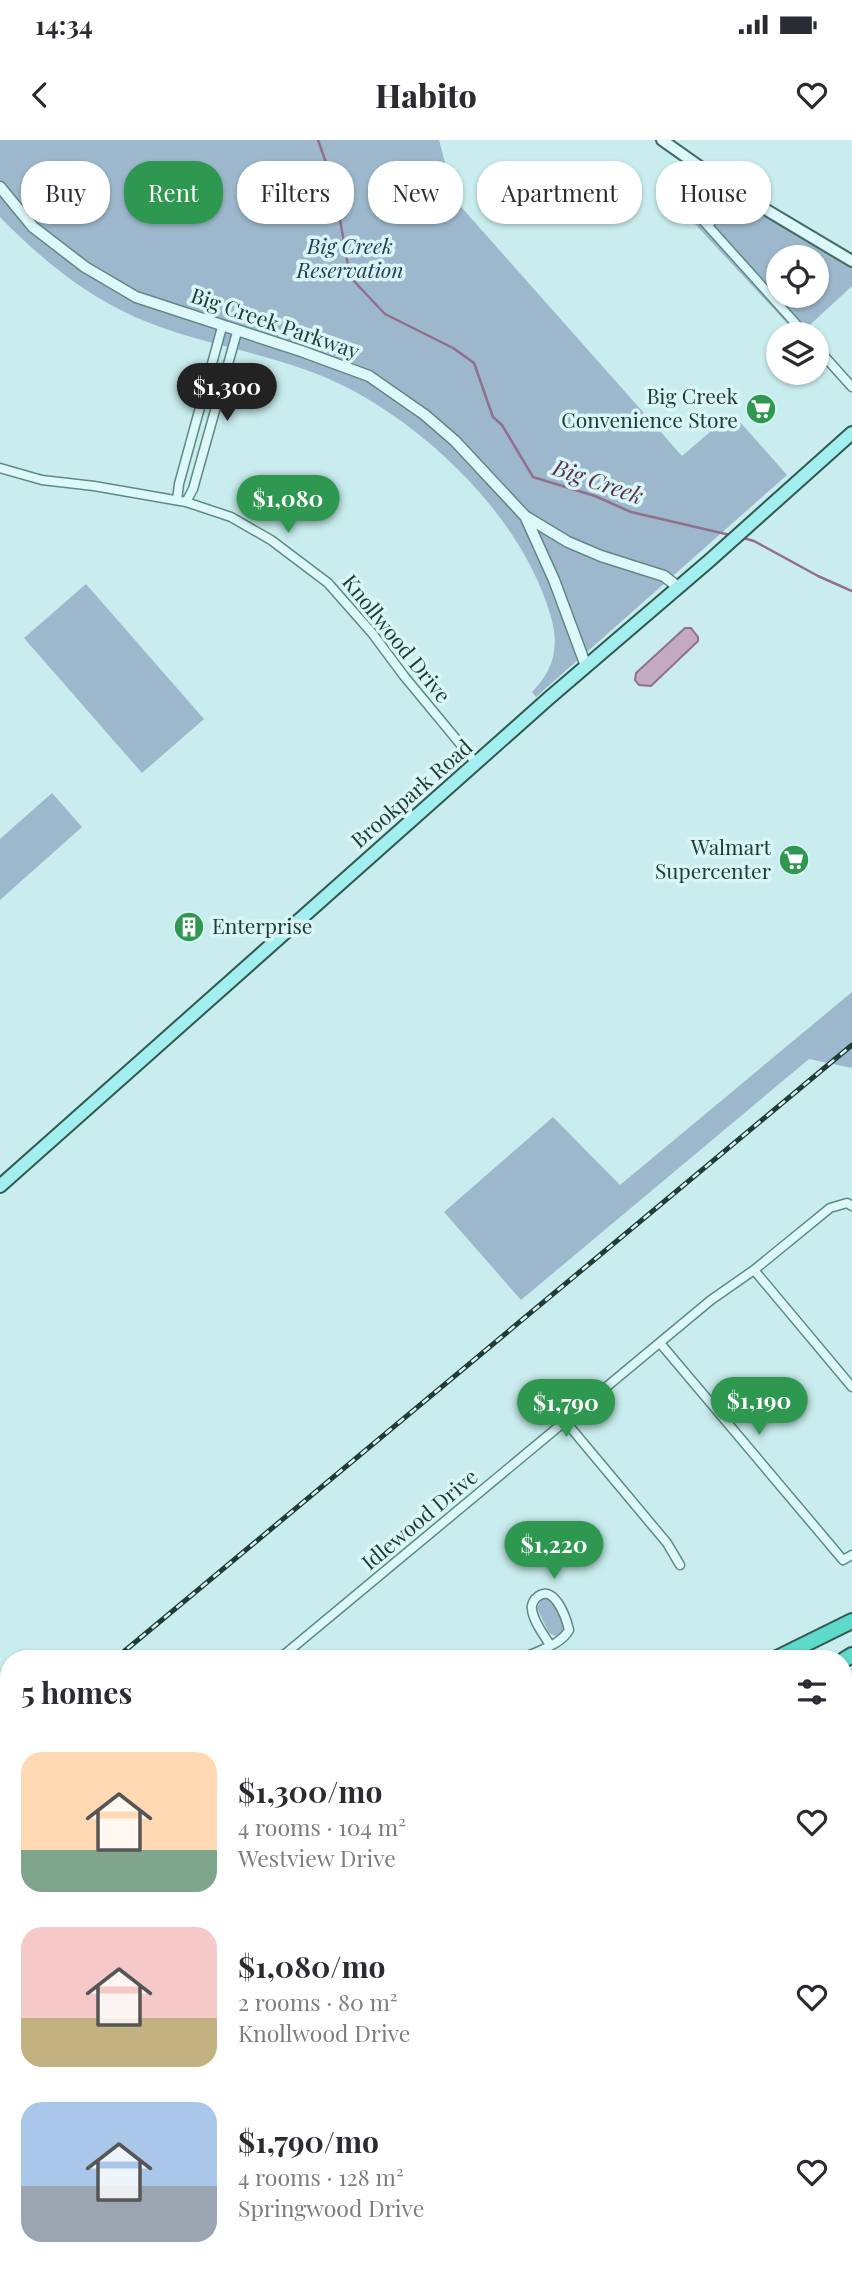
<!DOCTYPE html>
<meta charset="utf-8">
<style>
:root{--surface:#fff;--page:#f2f2f3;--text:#2b2b33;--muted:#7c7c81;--accent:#2f9850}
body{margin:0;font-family:"Playfair Display",serif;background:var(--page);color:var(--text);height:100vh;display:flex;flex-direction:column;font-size:26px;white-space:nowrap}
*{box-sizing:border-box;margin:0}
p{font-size:23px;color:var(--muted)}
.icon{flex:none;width:38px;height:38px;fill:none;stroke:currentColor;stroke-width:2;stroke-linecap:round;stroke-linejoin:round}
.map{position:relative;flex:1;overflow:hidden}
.side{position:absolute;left:0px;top:1510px;width:852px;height:625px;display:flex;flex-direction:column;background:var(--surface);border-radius:28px 28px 0 0;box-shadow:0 2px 5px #0004}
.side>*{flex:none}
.banner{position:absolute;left:21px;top:21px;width:810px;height:63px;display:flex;gap:14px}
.fabs{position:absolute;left:766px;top:105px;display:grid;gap:14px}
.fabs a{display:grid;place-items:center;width:63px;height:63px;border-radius:50%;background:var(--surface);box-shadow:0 2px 5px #0004;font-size:35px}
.price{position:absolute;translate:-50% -60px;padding:0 16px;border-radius:24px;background:var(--accent);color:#fff;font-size:23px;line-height:46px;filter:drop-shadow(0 2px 4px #0008)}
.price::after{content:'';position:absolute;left:50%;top:42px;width:21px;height:16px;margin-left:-10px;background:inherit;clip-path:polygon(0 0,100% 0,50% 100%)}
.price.selected{background:#222;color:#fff}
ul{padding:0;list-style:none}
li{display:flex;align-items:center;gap:21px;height:175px;padding:0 21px}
li span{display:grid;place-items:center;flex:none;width:196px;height:140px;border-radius:21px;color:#555}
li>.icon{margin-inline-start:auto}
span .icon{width:84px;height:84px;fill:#fffc;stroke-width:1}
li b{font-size:30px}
h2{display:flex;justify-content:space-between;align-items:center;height:84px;padding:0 21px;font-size:30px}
.chip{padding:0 24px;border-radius:28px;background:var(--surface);box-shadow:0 2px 5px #0004;font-size:24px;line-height:63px}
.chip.selected{background:var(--accent);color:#fff}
.status{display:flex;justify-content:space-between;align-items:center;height:49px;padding:0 35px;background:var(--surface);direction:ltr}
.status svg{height:19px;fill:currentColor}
header{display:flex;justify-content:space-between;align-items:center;height:91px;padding:0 21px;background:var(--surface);font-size:32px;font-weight:800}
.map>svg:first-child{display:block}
.green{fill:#9db8cc;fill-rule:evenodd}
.water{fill:#c3aac2;stroke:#91708f;stroke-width:2}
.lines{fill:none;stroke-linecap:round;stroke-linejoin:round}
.stream{stroke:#91708f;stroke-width:2.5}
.minor-casing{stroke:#5e8a84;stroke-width:11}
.tertiary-casing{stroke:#5e8a84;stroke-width:13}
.secondary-casing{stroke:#416c65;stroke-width:14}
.primary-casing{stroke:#325950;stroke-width:16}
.motorway-casing{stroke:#325950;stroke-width:18}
.minor{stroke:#ddf8f9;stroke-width:8}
.tertiary{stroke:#ddf8f9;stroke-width:10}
.secondary{stroke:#ddf8f9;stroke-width:10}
.primary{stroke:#a3efef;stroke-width:12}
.motorway{stroke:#5edacb;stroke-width:14}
.rail-casing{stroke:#213b36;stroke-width:5}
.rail{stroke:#d9f5f5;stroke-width:2.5;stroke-dasharray:8;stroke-linecap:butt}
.labels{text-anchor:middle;stroke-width:7;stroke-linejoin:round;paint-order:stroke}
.park-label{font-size:21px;font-style:italic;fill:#283c57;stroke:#d9f5f5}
.street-label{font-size:21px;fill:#213b36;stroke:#d9f5f5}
.poi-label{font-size:21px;fill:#213b36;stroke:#d9f5f5;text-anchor:end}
.water-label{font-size:23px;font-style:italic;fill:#5a3150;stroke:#d9f5f5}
</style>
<div class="status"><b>14:34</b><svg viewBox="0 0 49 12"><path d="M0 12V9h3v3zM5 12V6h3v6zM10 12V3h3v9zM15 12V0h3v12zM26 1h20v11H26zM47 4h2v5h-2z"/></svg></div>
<header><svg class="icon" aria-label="back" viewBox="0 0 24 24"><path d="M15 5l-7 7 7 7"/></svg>Habito<svg class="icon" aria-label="heart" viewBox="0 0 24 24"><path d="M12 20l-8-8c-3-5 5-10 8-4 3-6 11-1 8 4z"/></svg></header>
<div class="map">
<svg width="852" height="2134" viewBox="0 0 852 2134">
<rect width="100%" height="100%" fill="#c9edee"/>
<!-- green -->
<path class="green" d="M0 0H439L455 60 682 316 732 273 787 335 536 557 532 552C543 540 552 528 554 511 557 494 551 475 545 459 514 372 428 289 346 247 280 213 203 207 135 177 82 153 40 118 0 77Z
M717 48 852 126V146L800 194H797L694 83ZM779 117H817V156H779Z
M86 444 204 579 142 633 24 498Z
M52 653 82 687 0 760V699Z
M852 852V928L809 919 521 1160 444 1072 553 977 620 1045Z
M547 1457 554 1461 566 1489 564 1494 557 1497 549 1493 537 1468 542 1458Z
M852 1558V1978L844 1968V1562Z"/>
<!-- water -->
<path class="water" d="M685 488H691L698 497V501L651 546 639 545 635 540 636 533Z"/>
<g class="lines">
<!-- stream -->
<path class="stream" d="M318 0 334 45 350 137 385 174 453 208 474 223 493 277 502 285 533 337 595 356 631 372 730 395
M743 398 754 401 818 436 852 451"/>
<!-- minor casing -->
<g class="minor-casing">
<path id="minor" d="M733 50 708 86 805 194
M679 54 708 86
M817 208 852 247
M0 328 42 340 94 346 186 362 231 377 271 400 328 443 372 493 404 536 476 623
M177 360 179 344 222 187
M186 362 193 349 237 192
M754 1130 852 1247
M660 1203 843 1420 852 1415
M565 1281 667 1403 680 1425
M279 1519 711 1160 754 1130 830 1068 847 1063 852 1066
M521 1519C537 1511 561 1505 569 1490 566 1477 553 1440 535 1459 533 1462 531 1465 532 1469 533 1481 544 1495 550 1505
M0 1749 9 1742
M844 2001 852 1994
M844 2071 852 2081
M0 2123 13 2134
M391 2126 398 2134
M555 2126 562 2134
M723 2126 730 2134"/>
</g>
<!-- tertiary casing -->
<g class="tertiary-casing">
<path id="tertiary" d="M0 47 33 87 85 127 136 157 301 211 369 236 425 275 455 301 525 376 568 402 601 416 664 436 678 447
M526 378 554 440 586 526"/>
</g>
<!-- secondary casing -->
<g class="secondary-casing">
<path id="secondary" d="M662 0 733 50 852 121"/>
</g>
<!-- primary casing -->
<g class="primary-casing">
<path id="primary" d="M0 1046 549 558 709 421 852 293"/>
</g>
<!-- motorway casing -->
<g class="motorway-casing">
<path id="motorway" d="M775 1519 852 1481
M844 1520 852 1515
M0 1898 9 1894
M0 1930 9 1926"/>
</g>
<!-- minor -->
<use href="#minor" class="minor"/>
<!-- tertiary -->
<use href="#tertiary" class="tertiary"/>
<!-- secondary -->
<use href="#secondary" class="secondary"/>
<!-- primary -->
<use href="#primary" class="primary"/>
<!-- motorway -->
<use href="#motorway" class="motorway"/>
<!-- rail casing -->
<g class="rail-casing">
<path id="rail" d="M115 1519 852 905
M0 1615 9 1607"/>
</g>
<!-- rail -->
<use href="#rail" class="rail"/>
</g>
<!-- icons -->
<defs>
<g id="supermarket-disc" transform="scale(1.575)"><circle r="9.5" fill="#2f9850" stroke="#d9f5f5"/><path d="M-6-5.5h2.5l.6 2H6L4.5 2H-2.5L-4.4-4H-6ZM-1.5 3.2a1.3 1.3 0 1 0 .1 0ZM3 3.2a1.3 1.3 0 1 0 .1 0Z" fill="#fff"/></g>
<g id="building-disc" transform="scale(1.575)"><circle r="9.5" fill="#2f9850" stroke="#d9f5f5"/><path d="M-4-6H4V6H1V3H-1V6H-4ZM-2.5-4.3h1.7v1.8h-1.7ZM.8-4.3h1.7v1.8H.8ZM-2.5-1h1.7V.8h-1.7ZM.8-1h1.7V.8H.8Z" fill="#fff"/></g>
</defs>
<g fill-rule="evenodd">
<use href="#supermarket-disc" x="761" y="269"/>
<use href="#supermarket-disc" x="794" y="720"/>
<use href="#building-disc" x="189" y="787"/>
</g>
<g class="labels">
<!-- park labels -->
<g class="park-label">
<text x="350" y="114">Big Creek<tspan x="350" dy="24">Reservation</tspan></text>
</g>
<!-- street labels -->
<g class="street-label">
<text transform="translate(275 184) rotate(19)" y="7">Big Creek Parkway</text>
<text transform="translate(396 499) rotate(51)" y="7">Knollwood Drive</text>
<text transform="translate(412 654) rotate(-41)" y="7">Brookpark Road</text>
<text transform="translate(420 1380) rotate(-40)" y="7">Idlewood Drive</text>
</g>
<!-- poi labels -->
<g class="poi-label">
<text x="738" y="264">Big Creek<tspan x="738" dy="24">Convenience Store</tspan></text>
<text x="771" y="715">Walmart<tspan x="771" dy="24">Supercenter</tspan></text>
<text x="212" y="794" text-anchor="start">Enterprise</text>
</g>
<!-- water labels -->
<g class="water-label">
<text transform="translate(598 342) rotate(19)" y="8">Big Creek</text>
</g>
</g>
</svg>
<div class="fabs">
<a><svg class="icon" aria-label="locate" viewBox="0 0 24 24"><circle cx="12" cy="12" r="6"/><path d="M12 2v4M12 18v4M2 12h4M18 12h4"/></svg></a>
<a><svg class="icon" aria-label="layers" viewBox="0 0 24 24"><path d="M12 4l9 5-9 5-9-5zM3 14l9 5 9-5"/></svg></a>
</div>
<b class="price selected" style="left:227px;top:283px">$1,300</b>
<b class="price" style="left:288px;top:395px">$1,080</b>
<b class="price" style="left:759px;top:1297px">$1,190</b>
<b class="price" style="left:566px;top:1299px">$1,790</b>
<b class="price" style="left:554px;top:1441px">$1,220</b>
<div class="banner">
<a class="chip">Buy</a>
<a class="chip selected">Rent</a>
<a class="chip">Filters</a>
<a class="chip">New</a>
<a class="chip">Apartment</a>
<a class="chip">House</a>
</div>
<section class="side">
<h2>5 homes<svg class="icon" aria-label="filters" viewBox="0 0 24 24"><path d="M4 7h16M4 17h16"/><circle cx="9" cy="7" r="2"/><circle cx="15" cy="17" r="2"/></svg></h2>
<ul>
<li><span style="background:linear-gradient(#ffd9b3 70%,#7fa58c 0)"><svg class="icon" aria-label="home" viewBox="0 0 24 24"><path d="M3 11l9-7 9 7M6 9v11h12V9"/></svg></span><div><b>$1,300/mo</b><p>4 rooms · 104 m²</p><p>Westview Drive</p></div><svg class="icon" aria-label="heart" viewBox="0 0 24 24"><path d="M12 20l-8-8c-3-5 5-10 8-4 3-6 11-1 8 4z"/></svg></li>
<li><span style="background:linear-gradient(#f6c9c9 65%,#c2b280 0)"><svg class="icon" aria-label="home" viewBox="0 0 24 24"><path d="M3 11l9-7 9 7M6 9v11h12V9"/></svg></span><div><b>$1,080/mo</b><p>2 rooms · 80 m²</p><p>Knollwood Drive</p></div><svg class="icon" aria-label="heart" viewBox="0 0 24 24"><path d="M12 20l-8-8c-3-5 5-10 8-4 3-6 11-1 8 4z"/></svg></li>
<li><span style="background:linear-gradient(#a9c7e8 60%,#9aa5b1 0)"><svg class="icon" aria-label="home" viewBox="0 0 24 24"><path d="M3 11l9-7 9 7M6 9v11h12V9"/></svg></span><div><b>$1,790/mo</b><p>4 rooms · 128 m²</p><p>Springwood Drive</p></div><svg class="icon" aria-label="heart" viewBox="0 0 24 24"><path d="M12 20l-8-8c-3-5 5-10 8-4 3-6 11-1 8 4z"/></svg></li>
</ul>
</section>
</div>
